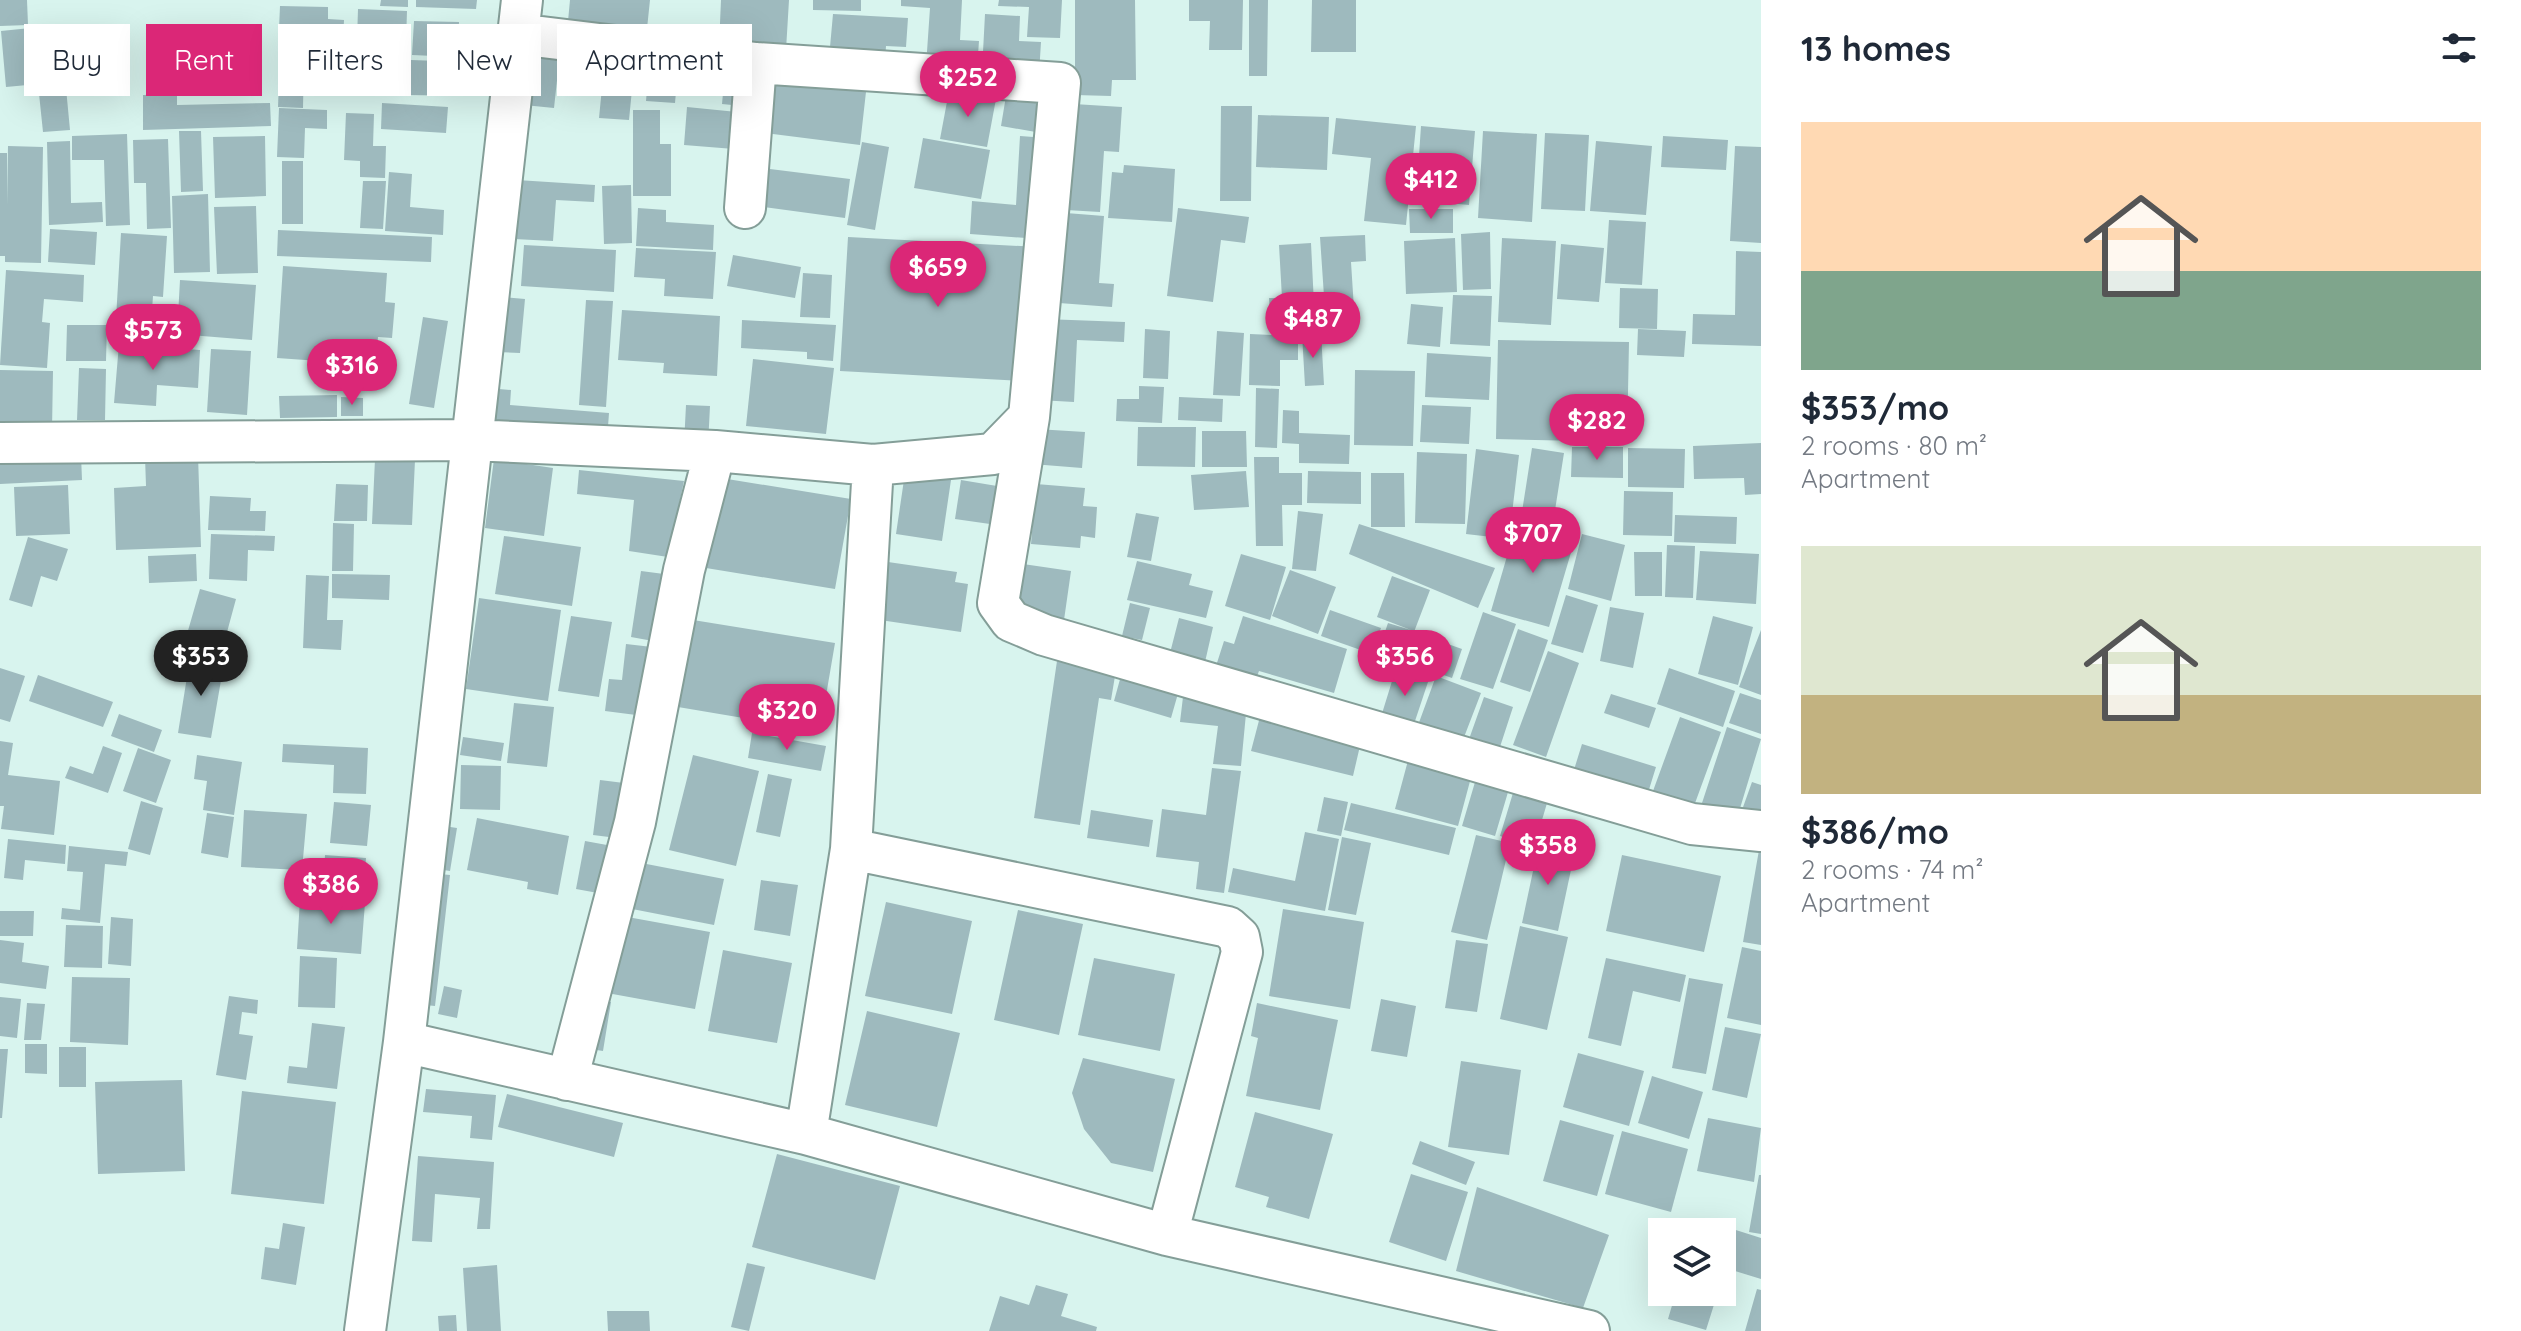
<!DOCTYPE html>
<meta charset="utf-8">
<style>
:root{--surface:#fff;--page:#f6f6f7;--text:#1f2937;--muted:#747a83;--accent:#db2777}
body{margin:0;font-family:Quicksand,sans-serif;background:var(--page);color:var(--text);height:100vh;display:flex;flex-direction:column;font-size:30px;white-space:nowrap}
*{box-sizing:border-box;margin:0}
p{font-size:26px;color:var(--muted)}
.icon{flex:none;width:44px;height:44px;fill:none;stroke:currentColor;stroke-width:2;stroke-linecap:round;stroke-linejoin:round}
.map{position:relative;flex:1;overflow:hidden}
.drawer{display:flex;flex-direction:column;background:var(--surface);width:760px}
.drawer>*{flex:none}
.banner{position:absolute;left:24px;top:24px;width:760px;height:72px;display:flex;gap:16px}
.controls{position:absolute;left:1648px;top:1218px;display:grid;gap:16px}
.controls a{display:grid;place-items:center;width:88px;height:88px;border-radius:0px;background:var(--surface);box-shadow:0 8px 32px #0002;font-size:40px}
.price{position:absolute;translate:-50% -68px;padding:0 18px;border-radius:28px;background:var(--accent);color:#fff;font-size:26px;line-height:52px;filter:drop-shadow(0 2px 4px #0008)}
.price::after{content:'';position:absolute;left:50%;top:48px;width:24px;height:18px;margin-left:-12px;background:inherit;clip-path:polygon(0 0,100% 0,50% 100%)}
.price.selected{background:#222;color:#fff}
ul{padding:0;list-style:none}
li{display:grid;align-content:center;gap:16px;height:424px;padding:0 40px}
li span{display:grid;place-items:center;height:248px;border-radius:0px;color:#555}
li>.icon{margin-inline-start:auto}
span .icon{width:144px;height:144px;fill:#fffc;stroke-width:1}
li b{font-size:34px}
h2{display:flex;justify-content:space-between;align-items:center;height:96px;padding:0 40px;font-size:34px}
.tag{padding:0 28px;border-radius:0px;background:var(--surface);box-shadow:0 8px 32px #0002;font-size:28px;line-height:72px}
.tag.selected{background:var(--accent);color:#fff}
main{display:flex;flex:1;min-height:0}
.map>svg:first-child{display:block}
.building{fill:#9ebabe}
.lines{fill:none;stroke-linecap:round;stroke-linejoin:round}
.minor-casing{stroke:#849e98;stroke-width:44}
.minor{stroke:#fff;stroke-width:40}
</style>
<main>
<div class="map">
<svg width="1761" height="1331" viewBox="0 0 1761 1331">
<rect width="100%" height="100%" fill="#d8f4ee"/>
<!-- building -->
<path class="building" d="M0 0H27L28 25 0 26Z
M381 0H408V7L380 6Z
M416 0H477L476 9 416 7Z
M570 0H650L646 38 567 32Z
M721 0H789L786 50 719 46Z
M813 0H861V11L813 10Z
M901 0H962L960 40 979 41 977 69 926 66 930 8 901 6Z
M999 0H1062L1060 38 1027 37 1029 7 998 6Z
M1075 0H1135L1136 80H1112L1111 96 1075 95Z
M1189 0H1243L1242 50H1209L1210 21H1189Z
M1249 0H1268L1267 76H1249Z
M1312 0H1356V52H1311Z
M280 6 328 7V19L344 20 343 44H327V54L278 52Z
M358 9 407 11 406 42 357 40Z
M833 14 908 18 906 47 886 46 885 61 829 58Z
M985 14 1020 16 1019 41 1041 42 1039 74 982 71Z
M414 21 459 22 457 57 412 55Z
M60 25 70 130 43 132 38 84 6 87 1 31Z
M366 46 408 48 406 94 364 93Z
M530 49 560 53 554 108 524 105Z
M280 56 304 57 303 108 278 107Z
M605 57 635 59 629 120 599 118Z
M411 60 469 62 467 96 410 95Z
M649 66 678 69 675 103 646 101Z
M725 72 744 74 742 106 722 104Z
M772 72 867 83 860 145 765 133Z
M1007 90 1053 98 1047 134 1001 126Z
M949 91 996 99 987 147 940 139Z
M177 94V105L270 103 271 126 143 130V95Z
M382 103 448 107 446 133 381 129Z
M1074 104 1122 107 1119 152 1104 151 1100 212 1066 210Z
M1221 106H1252L1251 201H1220Z
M687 107 737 112 734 149 684 145Z
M279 108 327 110V129L305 128 304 158 277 157Z
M633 110H660V144H671V196H633Z
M346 113 374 114 373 146H386L385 178 360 177V161L344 160Z
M1258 115 1329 117 1327 170 1256 167Z
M1336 118 1416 126 1406 225 1364 221 1371 158 1332 154Z
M1421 126 1475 131 1469 205 1416 200Z
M179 131H201L203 191 181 192Z
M1483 131 1537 134 1532 222 1478 218Z
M1545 133 1589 135 1585 211 1541 209Z
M127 134 130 225 106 226 104 160H72V136Z
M265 136 266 196 215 198 213 137Z
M1020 136 1047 138 1040 239 970 234 972 201 1016 205Z
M1663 136 1728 140 1726 170 1661 167Z
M923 138 990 150 981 199 914 188Z
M168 139 171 228 147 229 146 183H134L133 140Z
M70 141 71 203 102 202 103 222 49 225 47 142Z
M1596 141 1652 146 1646 215 1590 211Z
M862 142 889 147 875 230 847 225Z
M8 146 43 147 41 263 5 262V256H0V153H7V205Z
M1735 146 1761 147V243L1730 241Z
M282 161H303V224H282Z
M1124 165 1175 169 1172 222 1108 218 1112 172 1123 173Z
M762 168 850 179 845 218 757 206Z
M389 172 412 174 410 207 444 210 443 235 385 231Z
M517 180 595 185 594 202 556 200 553 241 514 239Z
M363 181H386L383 229 360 228Z
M631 185 632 243 604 244 602 186Z
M208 194 210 272 174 273 172 196Z
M256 206 258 273 217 274 214 207Z
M638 208 666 210V222L714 225 713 250 636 246Z
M1178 208 1249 217 1245 243 1221 240 1213 302 1167 296Z
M1409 209H1453V233H1410Z
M1066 213 1104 216 1099 283 1114 284 1112 307 1059 303Z
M1609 220 1646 222 1642 285 1605 283Z
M50 229 97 232 95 265 48 262Z
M278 230 432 237 431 262 277 256Z
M1490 232 1491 289 1463 290 1461 234Z
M121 233 167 236 163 297 153 296 150 338 115 336Z
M1365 235 1366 261 1351 262 1354 309 1325 311 1320 237Z
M848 237 1039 247 1023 381 840 371Z
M1455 238 1457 292 1406 294 1404 241Z
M1502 238 1556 241 1551 325 1498 322Z
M1311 243 1315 325 1271 328 1269 298H1282L1279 245Z
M1561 244 1604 248 1599 302 1557 299Z
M524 245 616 250 614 292 521 286Z
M636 248 716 252 713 299 664 296 665 279 634 277Z
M1736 251 1761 252V346L1692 344 1693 314 1735 315Z
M733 255 801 267 795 298 727 286Z
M283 266 387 273 385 302 395 303 392 338 378 337 376 365 277 358Z
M6 270 84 275 83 302 44 299 42 322 50 323 47 368 0 365Z
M803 273 832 275 830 318 800 317Z
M180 280 256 285 252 340 177 334Z
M1620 288 1658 289 1657 329 1619 328Z
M1453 295 1492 296 1490 346 1450 344Z
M501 297 525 299 520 353 496 352Z
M586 300 613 301 606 407 579 405Z
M1411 304 1443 307 1440 347 1407 344Z
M622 310 720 316 717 376 663 373 664 363 618 360Z
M423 317 448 321 434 408 409 404Z
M1044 319 1125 322 1124 342 1077 340 1074 402 1039 400Z
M742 320 836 325 833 361 807 359V352L741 348Z
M67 325H107L106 361H66Z
M1145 329 1170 331 1168 379 1143 378Z
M1638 329 1686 331 1684 357 1637 355Z
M1217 331 1244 333 1240 396 1213 395Z
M1321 333 1324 385 1305 386 1302 334Z
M1250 334 1298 336V360H1280V386L1249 385Z
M1498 340 1629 342 1627 442 1496 439Z
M119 344 200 350 198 388 157 385 156 406 114 403Z
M211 349 251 351 247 415 207 412Z
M1427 353 1491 357 1489 400 1425 397Z
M753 359 834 368 826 434 746 426Z
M79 368 106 369 105 420H77Z
M0 370 53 371 52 430 0 429Z
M1355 370 1415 371 1413 446 1354 445Z
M1139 386 1164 387 1162 423 1116 421 1117 399H1139Z
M488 388 511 390 510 405 609 413 607 440 484 431Z
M1256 388 1279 389 1277 448 1255 447Z
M337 395V417L280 418 279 396Z
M341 397 363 398V416H341Z
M1179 397 1223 399 1222 422 1178 420Z
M686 405 710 406 708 445 684 444Z
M1422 405 1471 407 1469 444 1420 442Z
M1283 410 1299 411V433L1350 435 1349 464 1299 463V444L1282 443Z
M1138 427H1196L1195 467 1137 466Z
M1036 429 1085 432 1082 468 1032 464Z
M1202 431H1246L1247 467H1202Z
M1761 443V494L1745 495 1744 478 1694 479 1693 446Z
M1572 447H1623V478L1571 477Z
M1532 448 1564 453 1553 523 1521 518Z
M1628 448 1685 449 1684 488 1628 487Z
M1476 449 1519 455 1509 539 1466 534Z
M1417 452 1467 454 1465 524 1415 523Z
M81 455 82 480 0 484V458Z
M198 455 201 547 116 550 114 488 146 486 145 457Z
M1254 457H1279V473H1302V505H1282L1283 546H1256Z
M375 459 415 460 412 525 372 524Z
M494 459 553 468 544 536 485 528Z
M579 470 684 481 668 557 629 551 634 500 577 494Z
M1246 471 1249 507 1194 510 1191 475Z
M1308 471 1361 472V504L1307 503Z
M905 473 951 480 942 541 896 534Z
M1371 473H1404L1405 527H1371Z
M721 478 851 499 835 589 706 568Z
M961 480 1003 487 997 525 955 519Z
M336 484 368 485 367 521H334Z
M1036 484 1085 488 1083 506 1097 507 1095 538 1081 536 1080 548 1031 544Z
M68 485 70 534 16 536 14 487Z
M1624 491 1673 492 1672 536 1623 535Z
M210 496 251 498 250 511H266L265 531 208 530Z
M1298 511 1323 514 1316 571 1292 569Z
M1136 513 1159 517 1151 561 1127 557Z
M1675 515 1737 517 1736 544 1674 542Z
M1517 522 1575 539 1549 627 1491 611Z
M333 523 354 524 353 571H332Z
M1359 524 1495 568 1478 608 1349 554Z
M211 534 275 536 274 551 248 550 247 581 209 579Z
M1582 534 1625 545 1611 601 1568 589Z
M504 536 581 547 572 606 495 594Z
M28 537 68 549 57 581 41 576 32 607 9 600Z
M1667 545 1695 546 1693 598 1665 597Z
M1700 551 1759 554 1756 604 1696 600Z
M1634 552H1662V596H1635Z
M196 554 197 581 149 583 148 556Z
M1241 554 1286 567 1270 620 1225 606Z
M1137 561 1192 574 1189 585 1213 591 1206 618 1127 600Z
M888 562 957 572 955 582 968 584 961 632 880 620Z
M1023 564 1071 571 1064 620 1016 614Z
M1290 570 1336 587 1318 634 1272 616Z
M641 571 664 574 653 641 631 637Z
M332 574 390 575 389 600 332 598Z
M306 575 329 576 327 620H343L341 650 303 648Z
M1392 576 1430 590 1414 632 1462 649 1452 678 1378 652 1388 623 1411 630 1377 617Z
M200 589 236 599 220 658 183 648Z
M1566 595 1598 605 1583 653 1551 644Z
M479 598 561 610 548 701 466 689Z
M1130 603 1150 608 1142 640 1122 636Z
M1610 607 1644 613 1633 668 1600 661Z
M1330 610 1381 628 1372 654 1321 636Z
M1483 612 1516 624 1493 689 1460 679Z
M571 616 612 622 599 697 558 691Z
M1243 616 1347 649 1334 693 1259 671 1256 679 1216 666 1224 641 1234 644Z
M1713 616 1753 627 1738 685 1698 674Z
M1179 618 1213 627 1205 662 1170 653Z
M693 620 835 643 820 731 678 707Z
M1518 629 1548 640 1530 692 1500 682Z
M1761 630V695L1739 687Z
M626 644 652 647 644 716 605 711 609 679 622 680Z
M1548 651 1579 663 1546 757 1513 745Z
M190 658 224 663 211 738 178 733Z
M1057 661 1116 670 1111 700 1099 698 1080 825 1034 818Z
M1397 665 1430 676 1412 730 1380 720Z
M0 668 25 676 10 722 0 719Z
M1669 668 1735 691 1723 727 1657 704Z
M1122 672 1179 690 1171 718 1114 701Z
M38 675 113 702 103 727 29 701Z
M1436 676 1481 693 1461 745 1417 728Z
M1740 693 1761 700V734L1729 723Z
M1611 694 1656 708 1649 728 1604 713Z
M1183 697 1247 703 1241 766 1213 764 1218 726 1180 722Z
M1484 697 1513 707 1498 753 1468 742Z
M514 703 554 707 547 767 507 763Z
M1262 709 1363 733 1353 776 1251 751Z
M119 714 162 730 154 752 111 736Z
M1680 717 1721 732 1694 806 1653 791Z
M1727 727 1761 739 1738 815 1702 803Z
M752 733 826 746 821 771 748 758Z
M463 737 504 743 501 761 460 755Z
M0 741 13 743 8 775 60 781 54 835 1 829 4 806H0Z
M283 744 368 748 366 794 333 793 334 765 282 762Z
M1582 744 1656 767 1647 796 1573 773Z
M103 746 122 753 108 793 65 778 70 766 93 774Z
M138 748 171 760 156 803 123 791Z
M1410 753 1473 770 1458 826 1395 809Z
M197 755 242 762 234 815 203 810 207 781 194 779Z
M693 755 759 771 736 866 669 850Z
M461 765 501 766 500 810 460 809Z
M1212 768 1241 771 1224 893 1196 889 1199 862 1156 857 1162 809 1206 815Z
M1478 772 1511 782 1495 836 1462 826Z
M768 774 792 779 780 837 756 832Z
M600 780 632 784 625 839 593 835Z
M1752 782 1761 785V817L1742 810Z
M1516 783 1550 793 1534 847 1500 836Z
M1324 797 1348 802 1341 836 1317 831Z
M141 801 163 808 150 855 128 849Z
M334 802 371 805 367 846 330 843Z
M1351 803 1456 828 1449 855 1344 830Z
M244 810 307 814 302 870 241 867Z
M1091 810 1153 820 1149 847 1087 838Z
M207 813 234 817 228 858 201 853Z
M477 818 569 836 558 895 527 889 528 882 467 870Z
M437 825 457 828 450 871 431 868Z
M1305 832 1339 839 1325 911 1228 892 1233 868 1295 881Z
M1476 835 1510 843 1487 940 1451 932Z
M1342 837 1371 843 1356 915 1328 910Z
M8 839 66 845 65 864 25 860 23 880 4 878Z
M585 841 618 847 609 895 576 889Z
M1539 843 1575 851 1558 931 1522 923Z
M69 846 128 852 126 866 105 864 100 923 61 919 62 908 80 910 83 872 67 871Z
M1759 850H1761V945L1743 942Z
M325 855 366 858 363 896 323 894Z
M1622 855 1721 876 1704 952 1606 931Z
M631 861 724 879 714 925 622 907Z
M430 873 450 875 435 1006 415 1004Z
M761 880 798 885 790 936 754 930Z
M300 899 365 903 361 954 297 949Z
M886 902 972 921 952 1014 865 996Z
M1283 909 1364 922 1350 1009 1269 996Z
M1018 910 1083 924 1059 1035 994 1020Z
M0 911H34L33 936H0Z
M622 916 710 932 695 1009 607 993Z
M111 917 133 919 131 966 108 964Z
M66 925 103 926 102 968 64 967Z
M1520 926 1568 937 1547 1030 1500 1019Z
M0 940 24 943 22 962 49 966 46 989 0 983Z
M1456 940 1488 944 1477 1012 1445 1008Z
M1742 947 1761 951V1025L1727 1018Z
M723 950 792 963 777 1043 708 1031Z
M300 956 337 958 335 1008 298 1007Z
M1094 958 1175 974 1160 1051 1078 1035Z
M1606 958 1686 975 1680 1002 1633 991 1621 1046 1588 1038Z
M72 977 130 978 128 1045 70 1042Z
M1689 978 1723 984 1706 1074 1672 1068Z
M444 986 462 990 457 1018 438 1014Z
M229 996 258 1000 257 1014 242 1012 239 1034 253 1036 246 1080 216 1075Z
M0 997 21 999 17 1038 0 1036Z
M598 999 611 1002 603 1051 590 1049Z
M1381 999 1416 1006 1407 1057 1371 1051Z
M27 1003 45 1004 41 1040H24Z
M1257 1003 1338 1020 1320 1110 1246 1096 1258 1038 1251 1036Z
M867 1011 960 1033 937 1127 845 1105Z
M312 1023 345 1027 337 1089 287 1083 289 1066 307 1068Z
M1725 1027 1761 1034 1747 1098 1712 1090Z
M25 1044H47V1074L25 1073Z
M59 1047H86V1087H59Z
M0 1049H8L2 1118H0Z
M1578 1053 1644 1071 1629 1126 1563 1107Z
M1083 1058 1175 1079 1153 1172 1111 1163 1084 1129 1072 1093Z
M1461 1061 1521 1070 1509 1155 1448 1147Z
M1652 1076 1703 1092 1689 1139 1638 1123Z
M182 1080 185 1171 98 1174 95 1082Z
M426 1089 496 1095 492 1140 470 1138 472 1116 423 1112Z
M242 1091 336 1102 324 1204 231 1194Z
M507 1094 623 1123 614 1157 498 1127Z
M1255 1112 1333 1134 1309 1219 1266 1207 1269 1197 1235 1187Z
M1708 1118 1761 1128 1754 1182 1697 1171Z
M1560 1120 1614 1135 1597 1196 1543 1181Z
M1622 1131 1688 1149 1671 1212 1605 1194Z
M1420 1141 1475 1162 1466 1185 1412 1164Z
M777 1154 900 1186 875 1280 752 1247Z
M418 1156 494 1162 490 1229H477L480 1198 435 1194 432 1242 412 1241Z
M1411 1174 1468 1192 1446 1261 1389 1242Z
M1759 1175H1761V1234L1749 1232Z
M1477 1187 1609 1235 1583 1308 1456 1271Z
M1698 1218 1761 1238V1279L1722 1267V1232H1694Z
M283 1223 305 1227 296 1285 261 1279 265 1247 279 1249Z
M747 1263 765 1267 749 1331 731 1327Z
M497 1265 501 1331H467L463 1268Z
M1036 1285 1068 1294 1061 1316 1097 1327 1096 1331H989L1000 1296 1029 1305Z
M1757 1289 1761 1290V1331H1745Z
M1676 1292H1718L1706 1330 1668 1319Z
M607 1311H649L650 1331H608Z
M456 1315 457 1331H439L438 1316Z"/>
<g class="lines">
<!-- minor casing -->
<g class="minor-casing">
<path id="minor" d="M517 34 756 63 1060 83 1029 417
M745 208 756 63
M0 443 470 440 715 451 873 465 993 454 1029 417 998 603 1011 621 1044 635 1692 824 1761 831
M851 849 1228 927 1239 937 1242 952 1167 1235
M404 1042 806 1134 1167 1235 1589 1331
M567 1080 635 822 684 570 715 451
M806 1134 851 849 873 465
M365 1331 404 1042 522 0"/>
</g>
<!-- minor -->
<use href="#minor" class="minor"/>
</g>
</svg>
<div class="controls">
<a><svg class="icon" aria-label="layers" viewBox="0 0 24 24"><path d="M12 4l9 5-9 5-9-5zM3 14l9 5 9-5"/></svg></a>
</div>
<b class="price" style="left:968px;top:119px">$252</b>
<b class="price" style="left:1431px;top:221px">$412</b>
<b class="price" style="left:938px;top:309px">$659</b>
<b class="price" style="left:1313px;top:360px">$487</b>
<b class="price" style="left:153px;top:372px">$573</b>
<b class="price" style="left:352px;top:407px">$316</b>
<b class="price" style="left:1597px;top:462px">$282</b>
<b class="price" style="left:1533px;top:575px">$707</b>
<b class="price selected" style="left:201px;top:698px">$353</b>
<b class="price" style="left:1405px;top:698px">$356</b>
<b class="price" style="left:787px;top:752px">$320</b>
<b class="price" style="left:1548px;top:887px">$358</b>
<b class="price" style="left:331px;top:926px">$386</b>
<div class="banner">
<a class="tag">Buy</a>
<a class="tag selected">Rent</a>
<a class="tag">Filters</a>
<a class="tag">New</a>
<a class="tag">Apartment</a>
</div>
</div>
<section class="drawer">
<h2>13 homes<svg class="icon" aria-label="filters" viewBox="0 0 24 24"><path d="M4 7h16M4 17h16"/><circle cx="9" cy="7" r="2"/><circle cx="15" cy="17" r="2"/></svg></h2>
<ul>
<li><span style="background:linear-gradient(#ffd9b3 60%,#7fa58c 0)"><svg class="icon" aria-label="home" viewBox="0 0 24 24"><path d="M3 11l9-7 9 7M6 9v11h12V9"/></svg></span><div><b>$353/mo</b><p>2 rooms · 80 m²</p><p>Apartment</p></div></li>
<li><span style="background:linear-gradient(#dfe7d0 60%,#c2b280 0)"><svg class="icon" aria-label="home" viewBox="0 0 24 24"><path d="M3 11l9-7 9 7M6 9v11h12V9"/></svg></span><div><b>$386/mo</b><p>2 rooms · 74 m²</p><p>Apartment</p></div></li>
</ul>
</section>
</main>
